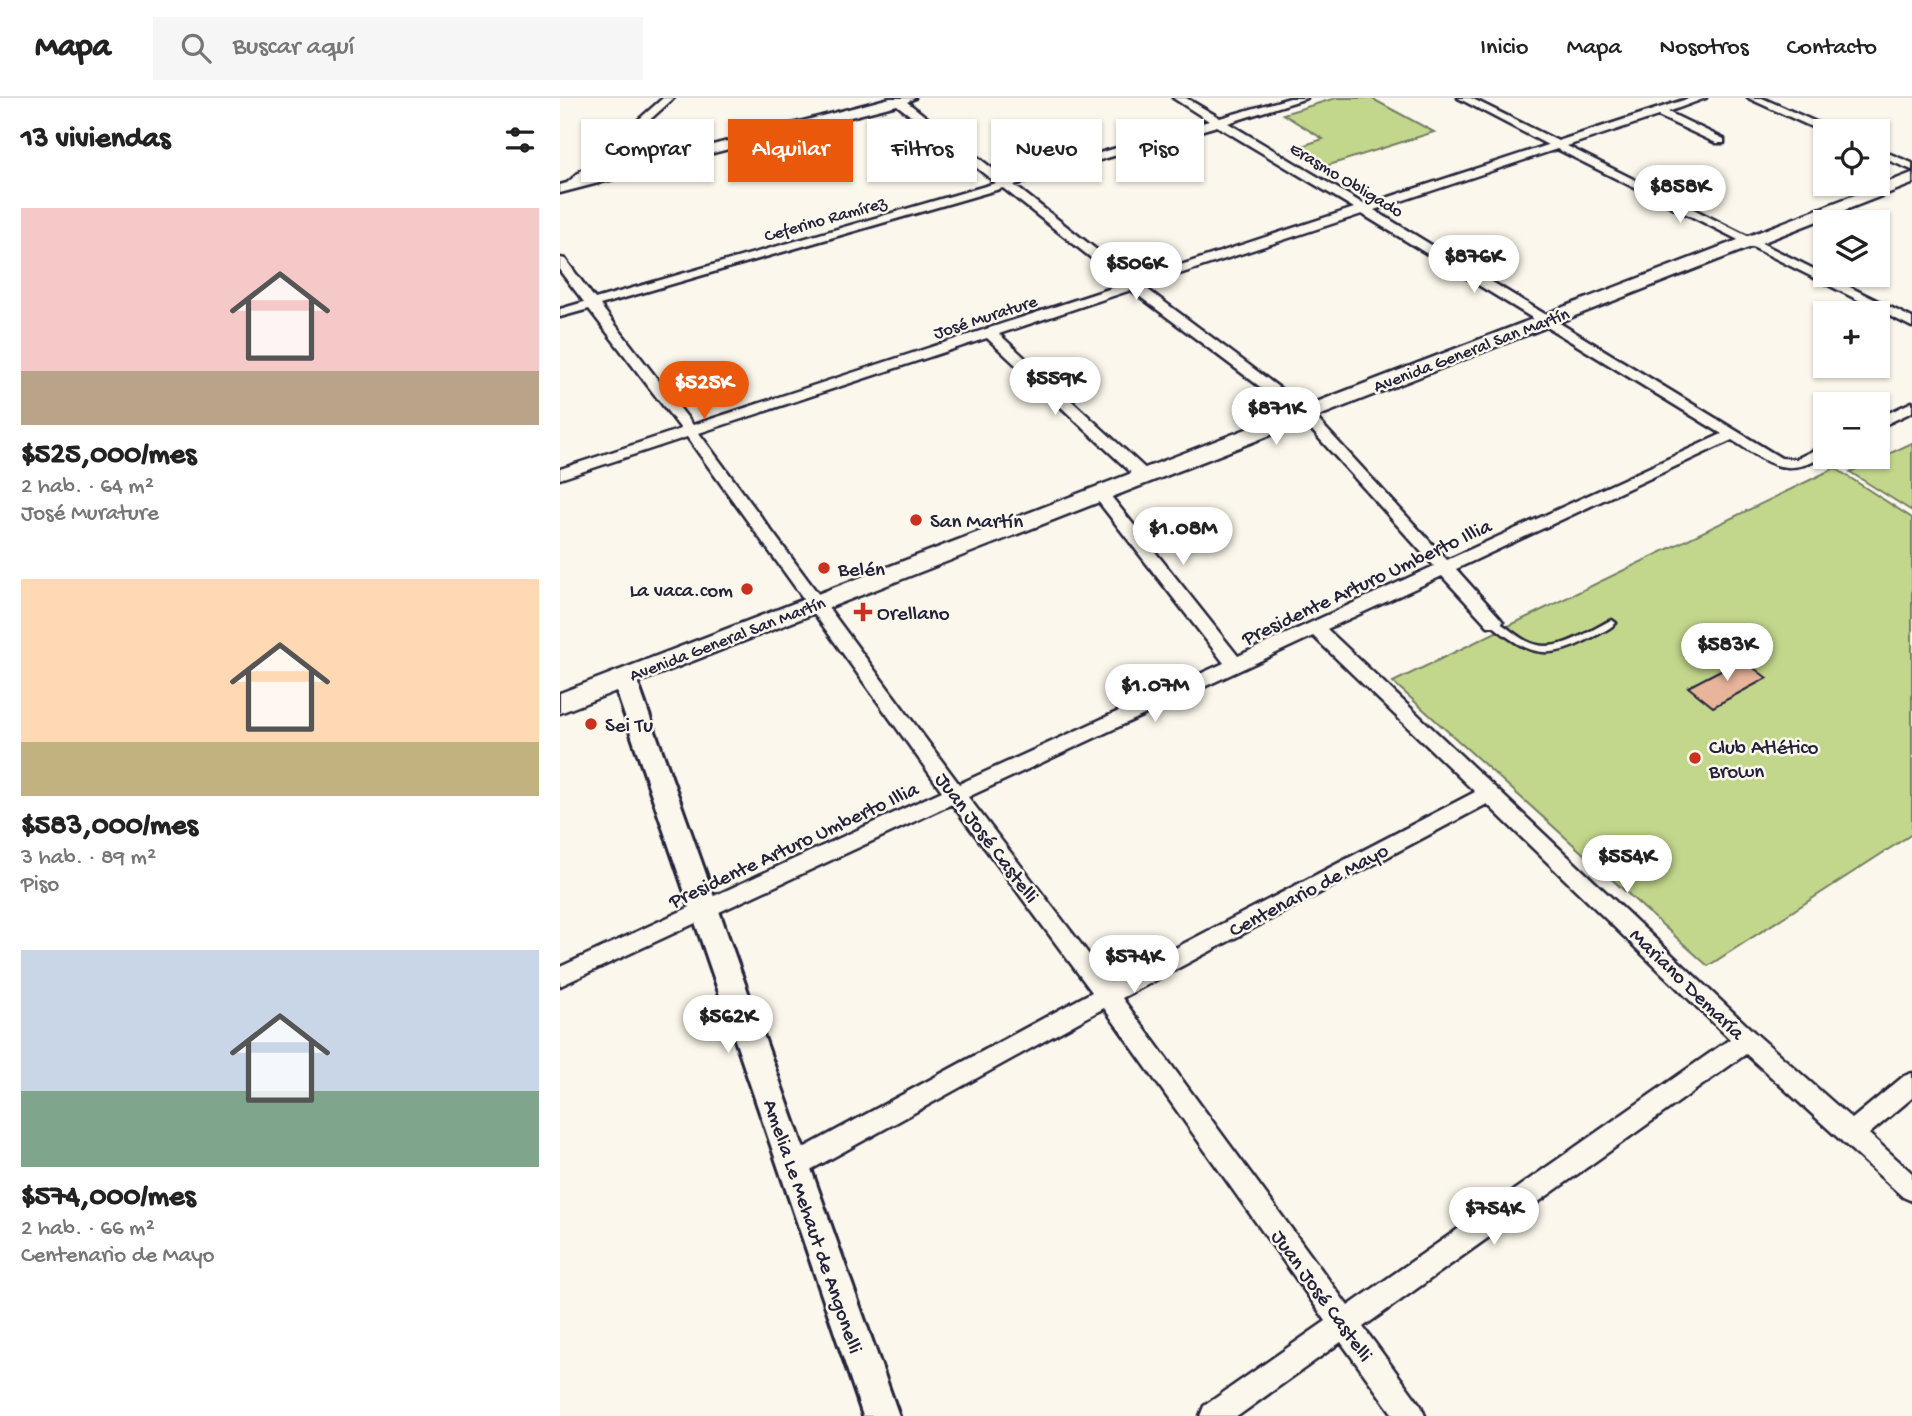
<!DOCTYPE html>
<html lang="es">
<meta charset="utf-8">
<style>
:root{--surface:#fff;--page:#f6f6f6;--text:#222;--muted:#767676;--line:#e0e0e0;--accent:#ea580c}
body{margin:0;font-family:"Gochi Hand",sans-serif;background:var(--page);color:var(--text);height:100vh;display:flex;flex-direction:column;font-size:26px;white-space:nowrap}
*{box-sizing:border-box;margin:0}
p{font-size:23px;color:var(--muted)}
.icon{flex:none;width:38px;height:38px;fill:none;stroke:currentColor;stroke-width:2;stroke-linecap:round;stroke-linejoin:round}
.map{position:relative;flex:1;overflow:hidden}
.details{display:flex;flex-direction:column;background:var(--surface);width:560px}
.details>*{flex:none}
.banner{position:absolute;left:21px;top:21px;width:665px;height:63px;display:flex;gap:14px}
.buttons{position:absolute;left:1253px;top:21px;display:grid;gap:14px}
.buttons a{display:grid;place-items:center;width:77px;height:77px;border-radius:0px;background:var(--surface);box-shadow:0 2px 5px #0004;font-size:35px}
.price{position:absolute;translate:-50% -60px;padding:0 16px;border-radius:24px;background:#fff;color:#222;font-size:23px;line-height:46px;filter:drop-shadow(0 2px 4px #0008)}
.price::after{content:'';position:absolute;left:50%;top:42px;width:21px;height:16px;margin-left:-10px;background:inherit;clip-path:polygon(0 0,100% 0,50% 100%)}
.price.on{background:var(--accent);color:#fff}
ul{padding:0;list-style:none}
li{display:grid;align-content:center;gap:14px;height:371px;padding:0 21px}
li span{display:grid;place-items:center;height:217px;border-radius:0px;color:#555}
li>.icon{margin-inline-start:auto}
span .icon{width:126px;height:126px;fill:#fffc;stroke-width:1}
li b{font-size:30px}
h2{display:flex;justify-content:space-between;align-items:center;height:84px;padding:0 21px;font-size:30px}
.tag{padding:0 24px;border-radius:0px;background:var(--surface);box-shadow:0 2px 5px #0004;font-size:24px;line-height:63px}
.tag.on{background:var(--accent);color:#fff}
header{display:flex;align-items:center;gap:42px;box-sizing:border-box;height:98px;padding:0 35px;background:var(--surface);border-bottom:2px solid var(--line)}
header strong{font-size:33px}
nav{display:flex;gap:38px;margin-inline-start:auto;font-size:24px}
.search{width:490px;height:63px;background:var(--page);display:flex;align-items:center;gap:18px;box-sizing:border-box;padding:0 24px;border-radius:0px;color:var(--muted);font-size:26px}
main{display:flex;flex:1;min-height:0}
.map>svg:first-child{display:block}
.green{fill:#c3d78c;stroke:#727c64;stroke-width:2}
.building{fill:#e8b59b;stroke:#22223b;stroke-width:2}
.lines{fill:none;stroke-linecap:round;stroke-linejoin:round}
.service-casing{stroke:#22223b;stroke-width:5}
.minor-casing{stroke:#22223b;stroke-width:5}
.tertiary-casing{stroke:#22223b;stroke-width:6}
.secondary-casing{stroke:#22223b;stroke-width:5}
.service{fill:#fbf7ec;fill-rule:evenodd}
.minor{fill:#fbf7ec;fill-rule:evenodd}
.tertiary{fill:#fbf7ec;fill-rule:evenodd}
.secondary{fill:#fbf7ec;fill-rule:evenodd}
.poi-dot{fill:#c8321e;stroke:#fbf7ec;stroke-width:2.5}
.labels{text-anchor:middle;stroke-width:5;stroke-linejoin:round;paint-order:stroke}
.far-street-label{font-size:18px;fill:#22223b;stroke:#fbf7ec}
.poi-label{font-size:21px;fill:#22223b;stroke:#fbf7ec;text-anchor:start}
.street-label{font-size:21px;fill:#22223b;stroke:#fbf7ec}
</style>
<header>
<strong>Mapa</strong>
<div class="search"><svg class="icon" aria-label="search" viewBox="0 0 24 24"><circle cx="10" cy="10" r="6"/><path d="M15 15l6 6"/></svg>Buscar aquí</div>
<nav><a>Inicio</a><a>Mapa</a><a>Nosotros</a><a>Contacto</a></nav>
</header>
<main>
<section class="details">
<h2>13 viviendas<svg class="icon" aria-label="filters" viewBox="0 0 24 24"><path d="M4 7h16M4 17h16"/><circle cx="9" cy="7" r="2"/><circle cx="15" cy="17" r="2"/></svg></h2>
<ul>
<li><span style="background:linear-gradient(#f6c9c9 75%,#b9a48a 0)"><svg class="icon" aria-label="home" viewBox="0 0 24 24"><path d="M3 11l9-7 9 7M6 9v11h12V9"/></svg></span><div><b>$525,000/mes</b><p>2 hab. · 64 m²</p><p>José Murature</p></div></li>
<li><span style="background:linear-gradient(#ffd9b3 75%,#c2b280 0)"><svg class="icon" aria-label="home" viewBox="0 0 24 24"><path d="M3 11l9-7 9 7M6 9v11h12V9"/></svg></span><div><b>$583,000/mes</b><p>3 hab. · 89 m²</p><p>Piso</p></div></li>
<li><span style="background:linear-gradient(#c9d6e8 65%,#7fa58c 0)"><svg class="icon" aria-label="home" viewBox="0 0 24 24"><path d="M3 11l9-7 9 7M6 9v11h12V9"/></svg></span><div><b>$574,000/mes</b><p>2 hab. · 66 m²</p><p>Centenario de Mayo</p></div></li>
</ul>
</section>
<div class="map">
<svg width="1352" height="1318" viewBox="0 0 1352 1318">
<rect width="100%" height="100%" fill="#fbf7ec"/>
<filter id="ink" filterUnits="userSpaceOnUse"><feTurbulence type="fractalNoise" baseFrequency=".0143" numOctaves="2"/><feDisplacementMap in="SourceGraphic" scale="14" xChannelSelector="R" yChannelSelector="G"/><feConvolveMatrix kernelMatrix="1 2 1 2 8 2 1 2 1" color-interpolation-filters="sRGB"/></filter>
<g filter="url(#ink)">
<!-- green -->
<path class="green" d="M776 0H811L874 34 763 69 733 51 763 41 723 16Z
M1352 345V413L1290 374Z
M1275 370 1352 420V736L1148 868 833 584Z"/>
<!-- building -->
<path class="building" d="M1182 561 1207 580 1153 609 1128 589Z"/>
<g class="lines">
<!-- service casing -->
<g class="service-casing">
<path id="service" d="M934 521C945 527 955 537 966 543 994 558 1024 536 1049 523L1052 522 1056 525C1048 532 1037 537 1027 542 985 564 966 555 931 526L930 524Z"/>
</g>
<!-- minor casing -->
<g class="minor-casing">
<path id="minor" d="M103 0H114L24 81 330 0H355L347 4 447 82 649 23 613 0H626L660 20 730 0H747L668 25 805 107 988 47 898 0H911L998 43 1130 0H1146L1108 14 1164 41V45H1156L1098 18 1007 48 1352 220V229L997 51 814 112 1221 360 1236 361 1265 347V358C1223 381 1209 365 1172 342L896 471 940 520 943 524 940 528H928L882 478 767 531 1195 935 1292 1021 1344 978 1352 975V1000L1309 1036 1352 1075V1103L1343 1099 1186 956 803 1229 861 1308 865 1318H834L781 1244 678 1318H640L644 1308 766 1223 544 910 243 1076 234 1079 225 1076 222 1068 225 1060 532 894 392 706 0 888V869L382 693 127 339 0 381V371L121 331 29 211 0 219V211L24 204 0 173V160L5 161 35 201 436 85 337 7 236 33 281 71V75H273L226 36 0 95V87L7 85ZM657 28 794 110 575 182 454 87ZM443 90 564 186 133 327 40 207ZM802 116 1162 336 887 462 749 312 583 188ZM571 192 739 318 874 468 678 558 546 392H534L532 395 534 398 664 565 399 686 139 335 427 240 578 381H590L592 378 590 375 439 236ZM753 538 915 694 550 884 408 699ZM927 706 1170 941 788 1208 562 900Z
M1188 0H1202L1276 33 1265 35Z
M1318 51 1352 65V72L1318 58Z
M1352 304V314L1318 330V320Z"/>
</g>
<!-- tertiary casing -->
<g class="tertiary-casing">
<path id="tertiary" d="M64 572 72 574 76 580 339 1318H303L52 580 56 574Z"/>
</g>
<!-- secondary casing -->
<g class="secondary-casing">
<path id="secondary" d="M1352 75V86L0 615V595Z"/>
</g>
<!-- service -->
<use href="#service" class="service"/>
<!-- minor -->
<use href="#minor" class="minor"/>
<!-- tertiary -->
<use href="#tertiary" class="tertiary"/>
<!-- secondary -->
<use href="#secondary" class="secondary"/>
</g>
</g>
<!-- markers -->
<g class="poi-dot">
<circle cx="356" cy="422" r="7"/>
<circle cx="264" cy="470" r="7"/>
<circle cx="187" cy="491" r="7"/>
<path d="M299.5 503.5h7v7h7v7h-7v7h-7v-7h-7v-7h7z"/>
<circle cx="31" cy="626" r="7"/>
<circle cx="1135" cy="660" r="7"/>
</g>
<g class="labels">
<!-- far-street labels -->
<g class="far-street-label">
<text transform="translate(787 81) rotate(31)" y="6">Erasmo Obligado</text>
<text transform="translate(265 120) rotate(-16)" y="6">Ceferino Ramírez</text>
<text transform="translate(425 218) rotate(-18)" y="6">José Murature</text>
<text transform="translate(911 251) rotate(-21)" y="6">Avenida General San Martín</text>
<text transform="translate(167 540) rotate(-21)" y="6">Avenida General San Martín</text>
</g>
<!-- poi labels -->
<g class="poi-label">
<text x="370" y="429">San Martín</text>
<text x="278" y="477">Belén</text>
<text x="173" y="498" text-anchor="end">La vaca.com</text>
<text x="317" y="521">Orellano</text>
<text x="45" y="633">Sei Tu</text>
<text x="1149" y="655">Club Atlético<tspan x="1149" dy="24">Brown</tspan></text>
</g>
<!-- street labels -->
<g class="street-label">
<text transform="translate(806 483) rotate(-25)" y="7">Presidente Arturo Umberto Illia</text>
<text transform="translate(428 739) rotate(53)" y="7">Juan José Castelli</text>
<text transform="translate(233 746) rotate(-25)" y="7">Presidente Arturo Umberto Illia</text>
<text transform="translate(748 791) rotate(-28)" y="7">Centenario de Mayo</text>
<text transform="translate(1128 885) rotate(44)" y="7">Mariano Demaría</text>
<text transform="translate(254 1128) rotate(71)" y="7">Amelia Le Mehaut de Angonelli</text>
<text transform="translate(763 1197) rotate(54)" y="7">Juan José Castelli</text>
</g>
</g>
</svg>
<div class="buttons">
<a><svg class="icon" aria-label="locate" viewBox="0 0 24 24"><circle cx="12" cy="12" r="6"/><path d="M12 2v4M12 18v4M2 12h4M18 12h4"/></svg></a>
<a><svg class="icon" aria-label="layers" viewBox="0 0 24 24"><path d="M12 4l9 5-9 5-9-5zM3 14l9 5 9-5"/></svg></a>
<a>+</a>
<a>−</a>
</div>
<b class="price" style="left:1120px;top:127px">$858K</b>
<b class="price" style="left:914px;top:197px">$876K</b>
<b class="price" style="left:576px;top:204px">$506K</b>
<b class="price" style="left:495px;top:319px">$559K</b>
<b class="price on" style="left:144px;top:323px">$525K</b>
<b class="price" style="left:716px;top:349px">$871K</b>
<b class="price" style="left:623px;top:469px">$1.08M</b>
<b class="price" style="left:1167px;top:585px">$583K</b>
<b class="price" style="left:595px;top:626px">$1.07M</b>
<b class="price" style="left:1067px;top:797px">$554K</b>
<b class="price" style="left:574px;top:897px">$574K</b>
<b class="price" style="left:168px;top:957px">$562K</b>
<b class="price" style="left:934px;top:1149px">$754K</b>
<div class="banner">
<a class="tag">Comprar</a>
<a class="tag on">Alquilar</a>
<a class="tag">Filtros</a>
<a class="tag">Nuevo</a>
<a class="tag">Piso</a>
</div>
</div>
</main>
